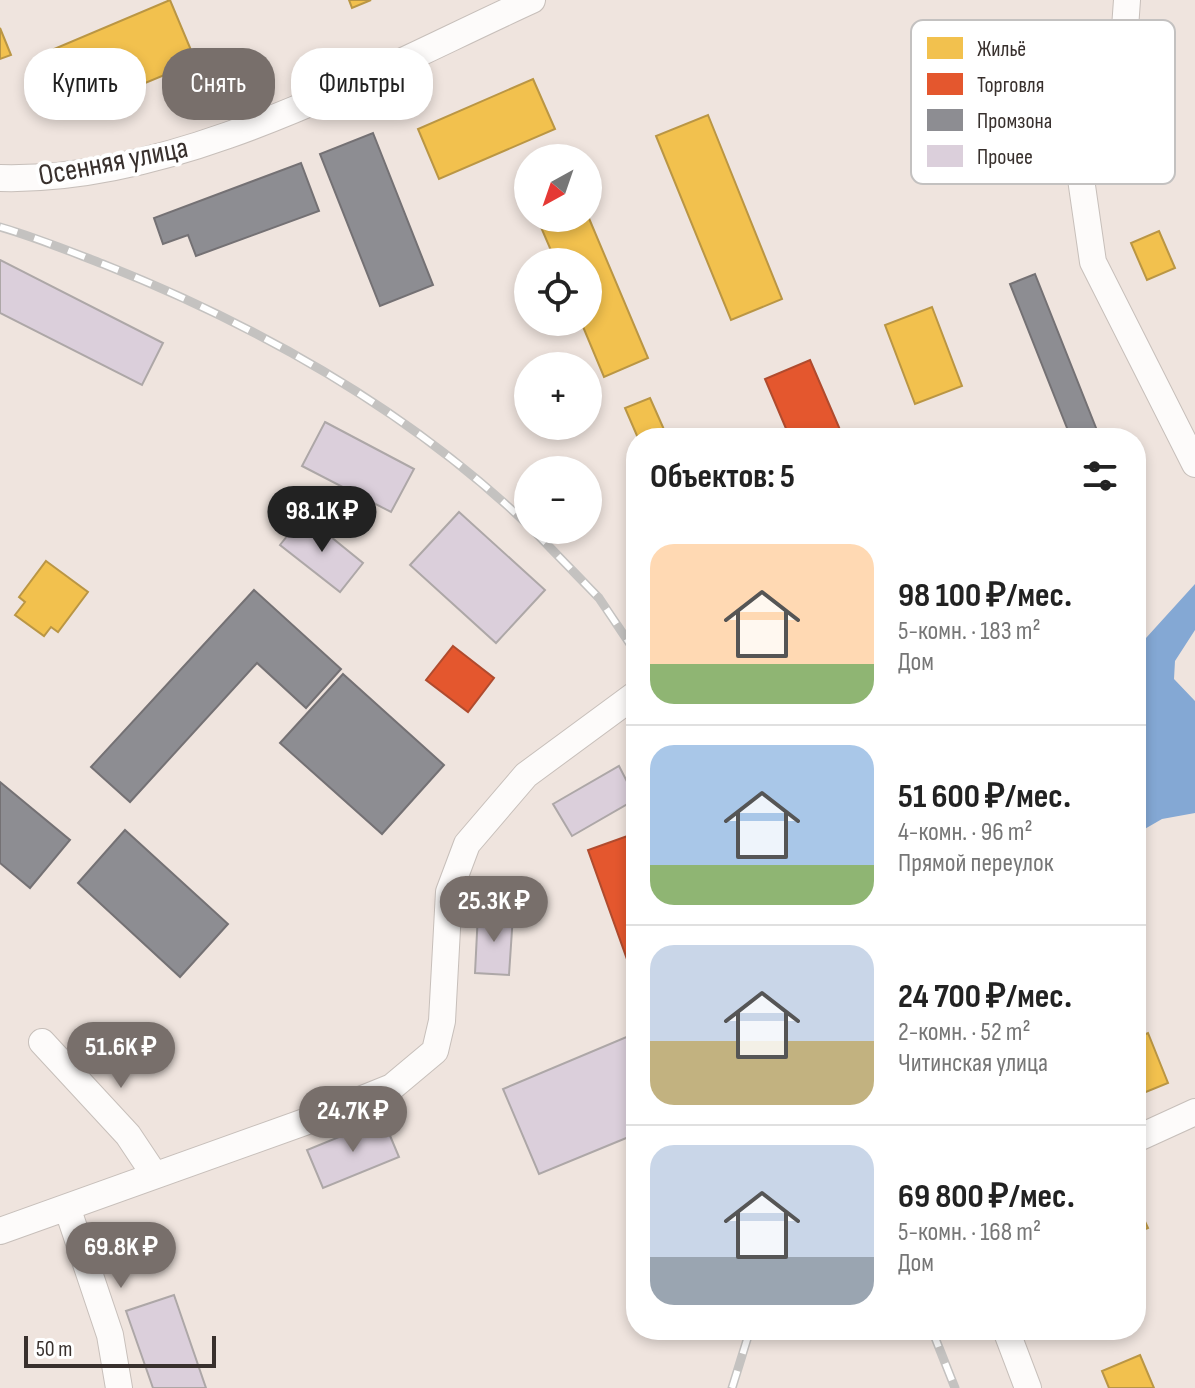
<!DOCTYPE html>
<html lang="ru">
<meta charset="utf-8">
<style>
:root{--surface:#fff;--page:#f6f6f6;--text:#222;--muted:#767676;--line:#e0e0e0;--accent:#786f6b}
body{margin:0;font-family:"Sofia Sans Condensed",sans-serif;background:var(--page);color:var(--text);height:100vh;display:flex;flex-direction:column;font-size:30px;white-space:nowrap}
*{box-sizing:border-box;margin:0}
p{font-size:26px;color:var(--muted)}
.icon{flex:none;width:44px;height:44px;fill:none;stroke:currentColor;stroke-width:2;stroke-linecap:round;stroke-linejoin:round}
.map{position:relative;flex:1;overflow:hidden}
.panel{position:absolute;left:626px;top:428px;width:520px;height:912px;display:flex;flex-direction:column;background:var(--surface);border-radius:32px;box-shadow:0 4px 12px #0003}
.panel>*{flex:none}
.top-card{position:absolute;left:24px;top:48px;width:482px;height:72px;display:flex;gap:16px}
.needle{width:52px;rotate:220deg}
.fabs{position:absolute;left:514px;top:144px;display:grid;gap:16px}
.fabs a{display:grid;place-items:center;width:88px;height:88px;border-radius:50%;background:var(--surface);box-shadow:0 4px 12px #0003;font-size:40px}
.scale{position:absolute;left:24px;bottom:20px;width:192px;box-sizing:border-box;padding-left:8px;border:4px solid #38302d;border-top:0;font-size:22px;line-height:28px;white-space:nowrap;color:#38302d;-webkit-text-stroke:6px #fff;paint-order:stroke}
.price{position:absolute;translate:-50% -68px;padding:0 18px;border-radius:28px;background:var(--accent);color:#fff;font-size:26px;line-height:52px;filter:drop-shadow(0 2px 4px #0008)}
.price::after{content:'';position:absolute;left:50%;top:48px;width:24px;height:18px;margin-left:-12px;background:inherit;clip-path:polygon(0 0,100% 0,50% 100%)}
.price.on{background:#222;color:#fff}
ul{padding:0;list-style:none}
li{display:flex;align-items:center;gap:24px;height:200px;padding:0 24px}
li+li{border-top:2px solid var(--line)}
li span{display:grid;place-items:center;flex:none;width:224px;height:160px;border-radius:24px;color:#555}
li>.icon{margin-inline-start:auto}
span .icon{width:96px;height:96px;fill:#fffc;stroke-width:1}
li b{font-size:34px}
h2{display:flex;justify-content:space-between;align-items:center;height:96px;padding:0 24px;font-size:34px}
.tag{padding:0 28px;border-radius:32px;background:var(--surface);box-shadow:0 4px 12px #0003;font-size:28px;line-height:72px}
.tag.on{background:var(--accent);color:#fff}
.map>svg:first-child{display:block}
.water{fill:#84a8d4}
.homes{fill:#f2c14e;stroke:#ba9644;stroke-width:2}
.shops{fill:#e4572e;stroke:#b04b2e;stroke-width:2}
.industry{fill:#8d8d92;stroke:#747174;stroke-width:2}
.building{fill:#dbcfdb;stroke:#ada7a7;stroke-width:2}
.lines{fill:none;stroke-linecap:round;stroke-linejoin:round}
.minor-casing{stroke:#c7bfba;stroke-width:28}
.minor{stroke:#fdfbfa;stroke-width:26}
.rail-casing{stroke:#c4c2c0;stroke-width:9}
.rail{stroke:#fff;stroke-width:6;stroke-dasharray:18;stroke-linecap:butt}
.labels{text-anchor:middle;stroke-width:8;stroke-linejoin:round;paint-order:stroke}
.street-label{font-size:30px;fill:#38302d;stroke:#fff}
.key{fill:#fff;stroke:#c3c1c0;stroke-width:2}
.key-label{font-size:22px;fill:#38302d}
</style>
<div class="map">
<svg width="1195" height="1388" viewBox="0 0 1195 1388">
<rect width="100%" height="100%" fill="#efe4de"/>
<!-- water -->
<path class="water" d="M1195 584V630L1175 661 1174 679 1195 701V813L1162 819 1136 834V645L1146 638Z"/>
<!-- homes -->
<path class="homes" d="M170 0 196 62 80 110 54 49Z
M349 0H371L352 8Z
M0 28 11 55 0 59Z
M533 79 555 129 439 179 418 129Z
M708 115 782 299 731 320 656 136Z
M588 216 648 358 604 377 581 322H588V262H556L537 218Z
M1159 231 1175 268 1147 280 1131 243Z
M932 307 962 386 915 404 885 325Z
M650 398 666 434 657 438H638L625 408Z
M46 561 88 592 58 632 51 627 44 636 15 615 25 602 19 597Z
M1148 1033 1168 1083 1136 1096V1038Z
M1136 1202 1148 1228 1136 1233Z
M1140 1355 1154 1388H1109L1102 1371Z"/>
<!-- shops -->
<path class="shops" d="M810 360 841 432 827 438H790L765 379Z
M453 646 494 678 468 712 426 680Z
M636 833V975L633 976 588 850Z"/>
<!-- industry -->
<path class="industry" d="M373 133 433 285 380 306 320 154Z
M301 163 319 211 196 256 188 235 163 244 154 218Z
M1035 274 1100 438H1071L1010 284Z
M254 590 341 669 306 708 257 663 130 802 91 767Z
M343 674 444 765 382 834 280 743Z
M0 782 70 840 30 888 0 863Z
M125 830 228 924 180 977 78 883Z"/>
<!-- building -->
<path class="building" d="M0 260 163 343 142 385 0 313Z
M325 422 414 469 391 512 302 466Z
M459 512 545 590 496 643 410 565Z
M304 515 363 563 340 592 280 545Z
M619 766 636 799 572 836 553 804Z
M478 913 513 915 509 975 475 973Z
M636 1033V1134L539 1174 503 1089Z
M383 1119 399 1157 323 1188 307 1150Z
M174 1295 206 1388H153L126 1311Z"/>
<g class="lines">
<!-- minor casing -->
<g class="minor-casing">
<path id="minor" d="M1127 0 1124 42 1078 134 1080 172 1093 262 1195 464
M0 178C179 183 372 73 532 0
M42 1042 128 1135 154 1174
M1136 1139 1195 1112
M67 1207 110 1335 119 1388
M0 1231 313 1119 392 1087 435 1051 442 1021 449 892 467 844 526 775 636 694
M1006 1330 1028 1388"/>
</g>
<!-- minor -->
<use href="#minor" class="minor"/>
<!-- rail casing -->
<g class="rail-casing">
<path id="rail" d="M0 227C35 237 69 251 103 264 257 325 408 410 528 525
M533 530 599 598 636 653
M932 1330 955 1388
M732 1388 750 1330"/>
</g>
<!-- rail -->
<use href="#rail" class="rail"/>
</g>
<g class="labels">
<!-- street labels -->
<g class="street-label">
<text transform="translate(113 161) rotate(-11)" y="10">Осенняя улица</text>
</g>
</g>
<!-- legend -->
<rect x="911" y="20" width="264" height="164" rx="12" class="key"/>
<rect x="927" y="37" width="36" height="22" fill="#f2c14e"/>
<rect x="927" y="73" width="36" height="22" fill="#e4572e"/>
<rect x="927" y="109" width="36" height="22" fill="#8d8d92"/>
<rect x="927" y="145" width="36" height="22" fill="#dbcfdb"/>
<g class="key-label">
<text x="977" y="56">Жильё</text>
<text x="977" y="92">Торговля</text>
<text x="977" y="128">Промзона</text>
<text x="977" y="164">Прочее</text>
</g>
</svg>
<div class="fabs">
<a><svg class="needle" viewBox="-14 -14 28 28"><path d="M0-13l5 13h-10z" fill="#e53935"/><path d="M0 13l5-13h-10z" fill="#767676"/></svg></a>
<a><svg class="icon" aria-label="locate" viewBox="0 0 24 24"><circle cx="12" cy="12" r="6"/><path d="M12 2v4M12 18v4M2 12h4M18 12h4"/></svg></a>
<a>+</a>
<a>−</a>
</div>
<div class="scale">50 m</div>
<b class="price on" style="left:322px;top:554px">98.1K ₽</b>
<b class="price" style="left:494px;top:944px">25.3K ₽</b>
<b class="price" style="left:121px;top:1090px">51.6K ₽</b>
<b class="price" style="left:353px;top:1154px">24.7K ₽</b>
<b class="price" style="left:121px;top:1290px">69.8K ₽</b>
<div class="top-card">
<a class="tag">Купить</a>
<a class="tag on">Снять</a>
<a class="tag">Фильтры</a>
</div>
<section class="panel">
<h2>Объектов: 5<svg class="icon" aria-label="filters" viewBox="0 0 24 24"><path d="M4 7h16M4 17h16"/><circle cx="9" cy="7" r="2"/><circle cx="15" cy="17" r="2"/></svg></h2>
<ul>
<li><span style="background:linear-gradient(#ffd9b3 75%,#8fb573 0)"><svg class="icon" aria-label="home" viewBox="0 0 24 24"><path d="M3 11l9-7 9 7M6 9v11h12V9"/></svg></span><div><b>98 100 ₽/мес.</b><p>5-комн. · 183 m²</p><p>Дом</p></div></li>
<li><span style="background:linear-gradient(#a9c7e8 75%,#8fb573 0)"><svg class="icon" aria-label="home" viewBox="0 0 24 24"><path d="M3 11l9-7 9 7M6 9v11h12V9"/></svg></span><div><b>51 600 ₽/мес.</b><p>4-комн. · 96 m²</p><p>Прямой переулок</p></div></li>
<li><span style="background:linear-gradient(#c9d6e8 60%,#c2b280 0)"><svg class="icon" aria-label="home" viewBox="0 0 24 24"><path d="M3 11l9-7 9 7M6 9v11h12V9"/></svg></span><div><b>24 700 ₽/мес.</b><p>2-комн. · 52 m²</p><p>Читинская улица</p></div></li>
<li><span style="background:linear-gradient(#c9d6e8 70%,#9aa5b1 0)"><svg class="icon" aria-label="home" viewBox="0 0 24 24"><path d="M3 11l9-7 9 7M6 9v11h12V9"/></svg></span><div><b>69 800 ₽/мес.</b><p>5-комн. · 168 m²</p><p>Дом</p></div></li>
</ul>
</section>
</div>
